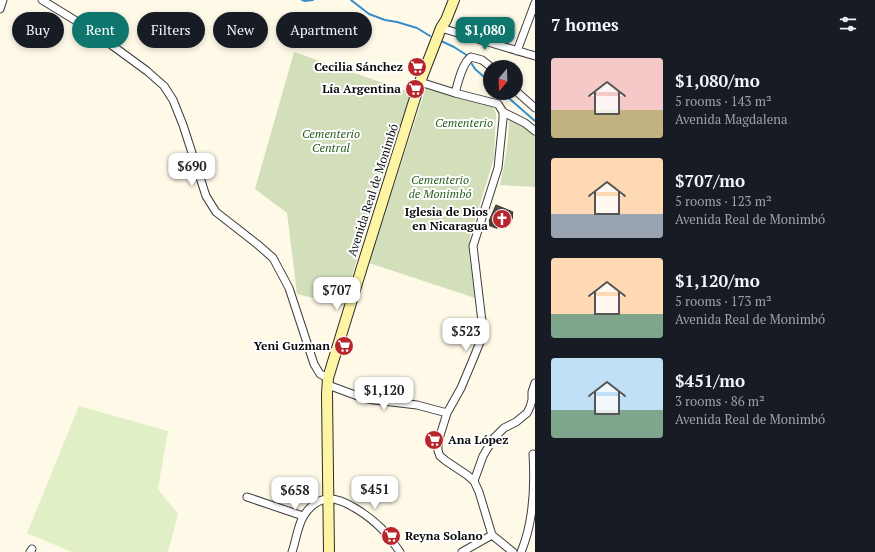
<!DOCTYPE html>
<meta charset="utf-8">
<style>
:root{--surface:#171b24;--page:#20242c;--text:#f1f3f6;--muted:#9ea1a6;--accent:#0f766e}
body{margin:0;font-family:"PT Serif",serif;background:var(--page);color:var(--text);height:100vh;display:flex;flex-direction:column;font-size:15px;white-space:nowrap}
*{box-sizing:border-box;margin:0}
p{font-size:13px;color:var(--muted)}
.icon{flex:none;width:22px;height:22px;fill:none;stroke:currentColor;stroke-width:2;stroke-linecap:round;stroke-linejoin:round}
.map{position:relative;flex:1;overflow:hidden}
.panel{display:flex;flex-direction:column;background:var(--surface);width:340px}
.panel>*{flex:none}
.guide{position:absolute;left:12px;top:12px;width:380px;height:36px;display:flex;gap:8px}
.needle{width:26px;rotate:199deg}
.controls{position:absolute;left:483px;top:60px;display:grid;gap:8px}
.controls a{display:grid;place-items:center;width:40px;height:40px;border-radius:50%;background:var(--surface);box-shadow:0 2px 6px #0003;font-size:20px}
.price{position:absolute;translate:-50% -34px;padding:0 9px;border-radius:8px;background:#fff;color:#222;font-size:13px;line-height:26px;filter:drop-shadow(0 1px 2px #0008)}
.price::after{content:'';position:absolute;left:50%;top:24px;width:12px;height:9px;margin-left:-6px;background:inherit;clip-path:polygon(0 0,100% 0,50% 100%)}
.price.selected{background:var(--accent);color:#fff}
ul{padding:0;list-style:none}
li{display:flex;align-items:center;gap:12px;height:100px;padding:0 16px}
li span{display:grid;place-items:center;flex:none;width:112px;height:80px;border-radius:4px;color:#555}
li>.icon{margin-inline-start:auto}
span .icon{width:48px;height:48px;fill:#fffc;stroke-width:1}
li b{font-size:17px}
h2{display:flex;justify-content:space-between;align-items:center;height:48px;padding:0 16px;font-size:17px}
.tag{padding:0 14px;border-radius:18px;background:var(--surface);box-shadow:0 2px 6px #0003;font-size:14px;line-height:36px}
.tag.selected{background:var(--accent);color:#fff}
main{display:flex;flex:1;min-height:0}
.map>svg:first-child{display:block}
.cemetery{fill:#d3dfbb}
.pitch{fill:#e0efc5}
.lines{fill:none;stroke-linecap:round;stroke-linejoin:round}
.stream{stroke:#368fcb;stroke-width:2}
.street-casing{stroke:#3d3d3d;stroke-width:9}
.secondary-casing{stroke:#2c2c2c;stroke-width:12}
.street{stroke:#fff;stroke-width:7}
.secondary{stroke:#fef5a4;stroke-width:10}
.wall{fill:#47413d}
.shaded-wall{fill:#3a3532}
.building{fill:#534c47;stroke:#3a3532}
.labels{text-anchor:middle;stroke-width:4;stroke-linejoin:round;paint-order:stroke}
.poi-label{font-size:12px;font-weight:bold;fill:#0a0a0a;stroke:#fff;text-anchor:end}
.park-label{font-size:12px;font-style:italic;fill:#2a601d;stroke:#fff}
.street-label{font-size:12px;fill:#0a0a0a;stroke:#fff}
</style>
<main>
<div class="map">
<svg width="535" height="552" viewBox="0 0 535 552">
<rect width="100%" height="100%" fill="#fffae8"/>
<!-- cemetery -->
<path class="cemetery" d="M294 52 412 93C387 163 364 234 343 306L297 294 287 213 255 189Z
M426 87 493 107 496 113 494 158 470 237 469 254 475 298 369 263Z
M509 117 535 132V187L500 185C505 162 509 140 509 117Z"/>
<!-- pitch -->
<path class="pitch" d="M79 406 168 431 158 489 178 514 168 552H72L27 533Z"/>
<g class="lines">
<!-- stream -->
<path class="stream" d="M302 0 305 1 313 0
M351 0 369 14 385 20 397 22 417 28 430 36
M441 41 454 47 468 56
M470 61 475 69 490 82
M503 93 535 121"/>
<!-- street casing -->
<g class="street-casing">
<path id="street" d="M42 0 91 30 147 71 164 86 173 100 183 125 206 196 216 212 257 244 273 258 289 288 314 364 320 374 328 378
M0 9 3 0
M441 28 535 56
M517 51 535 3
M420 82 455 93 498 104 503 112V119L498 168 473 246 483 330 480 342 474 357 461 388 447 413 438 442V451L440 456 446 461 467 475 474 481 479 492 492 535 513 552
M516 91 535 108
M455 93C458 83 462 63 471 57L482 60 491 67
M503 112 525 123 535 131
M328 385 363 398 374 400 417 405 447 413
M474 481 483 456 493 439 504 428 516 422 527 413 530 407 532 400V392L535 383
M247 497 303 516
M30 552 32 549
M292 552C296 541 297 528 303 517 308 508 317 500 327 499 343 497 370 517 381 528 388 535 394 544 400 552
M462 552 492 535
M521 552C534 521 535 487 533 454"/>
</g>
<!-- secondary casing -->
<g class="secondary-casing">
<path id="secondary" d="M329 552 327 394 328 378 362 267 420 82 441 28 446 20 454 0"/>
</g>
<!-- street -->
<use href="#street" class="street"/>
<!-- secondary -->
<use href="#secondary" class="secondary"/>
</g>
<!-- wall -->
<path class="wall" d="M496 205 513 217 510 225 500 221 497 229 489 226V221Z"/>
<!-- shaded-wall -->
<path class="shaded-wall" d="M513 212V217L510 225V220Z
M500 216V221L497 229V224Z"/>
<!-- building -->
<path class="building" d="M496 205 513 212 510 220 500 216 497 224 489 221Z"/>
<!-- icons -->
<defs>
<g id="supermarket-disc" transform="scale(1)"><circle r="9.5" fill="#b8252b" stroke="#fff"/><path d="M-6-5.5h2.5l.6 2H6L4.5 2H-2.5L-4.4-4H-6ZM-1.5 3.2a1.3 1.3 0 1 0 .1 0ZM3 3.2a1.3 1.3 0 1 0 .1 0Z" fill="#fff"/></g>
<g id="church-disc" transform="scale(1)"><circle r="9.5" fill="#b8252b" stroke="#fff"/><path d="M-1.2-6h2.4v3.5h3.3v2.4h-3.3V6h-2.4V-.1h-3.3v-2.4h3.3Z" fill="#fff"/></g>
</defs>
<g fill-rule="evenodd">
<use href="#supermarket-disc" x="417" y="67"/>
<use href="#supermarket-disc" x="415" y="89"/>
<use href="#church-disc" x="502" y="219"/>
<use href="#supermarket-disc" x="344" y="346"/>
<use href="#supermarket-disc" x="434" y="440"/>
<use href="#supermarket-disc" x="391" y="536"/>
</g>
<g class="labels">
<!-- poi labels -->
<g class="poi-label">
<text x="403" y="71">Cecilia Sánchez</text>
<text x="401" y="93">Lía Argentina</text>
<text x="488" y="216">Iglesia de Dios<tspan x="488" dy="14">en Nicaragua</tspan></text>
<text x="330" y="350">Yeni Guzman</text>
<text x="448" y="444" text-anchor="start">Ana López</text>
<text x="405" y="540" text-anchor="start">Reyna Solano</text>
</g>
<!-- park labels -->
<g class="park-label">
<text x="464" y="127">Cementerio</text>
<text x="331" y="138">Cementerio<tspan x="331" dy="14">Central</tspan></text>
<text x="440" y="184">Cementerio<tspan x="440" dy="14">de Monimbó</tspan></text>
</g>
<!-- street labels -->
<g class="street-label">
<text transform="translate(373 190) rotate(-72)" y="4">Avenida Real de Monimbó</text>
</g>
</g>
</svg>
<div class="controls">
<a><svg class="needle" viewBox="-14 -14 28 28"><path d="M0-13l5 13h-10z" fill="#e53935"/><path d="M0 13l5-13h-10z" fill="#9ea1a6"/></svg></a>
</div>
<b class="price selected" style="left:485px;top:51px">$1,080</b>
<b class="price" style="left:192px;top:187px">$690</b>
<b class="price" style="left:337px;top:311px">$707</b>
<b class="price" style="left:466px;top:352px">$523</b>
<b class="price" style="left:384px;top:411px">$1,120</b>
<b class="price" style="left:375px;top:510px">$451</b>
<b class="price" style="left:295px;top:511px">$658</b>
<div class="guide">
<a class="tag">Buy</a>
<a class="tag selected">Rent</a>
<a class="tag">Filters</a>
<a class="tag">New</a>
<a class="tag">Apartment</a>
</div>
</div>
<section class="panel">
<h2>7 homes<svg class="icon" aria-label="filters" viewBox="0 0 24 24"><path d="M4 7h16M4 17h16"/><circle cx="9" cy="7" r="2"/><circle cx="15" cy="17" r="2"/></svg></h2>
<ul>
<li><span style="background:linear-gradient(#f6c9c9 65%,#c2b280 0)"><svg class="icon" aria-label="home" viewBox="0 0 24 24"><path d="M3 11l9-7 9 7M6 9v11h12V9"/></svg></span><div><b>$1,080/mo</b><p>5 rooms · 143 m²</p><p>Avenida Magdalena</p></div></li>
<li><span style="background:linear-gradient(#ffd9b3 70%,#9aa5b1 0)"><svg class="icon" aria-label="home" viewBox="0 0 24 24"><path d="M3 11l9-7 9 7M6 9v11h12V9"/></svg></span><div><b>$707/mo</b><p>5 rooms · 123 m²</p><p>Avenida Real de Monimbó</p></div></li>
<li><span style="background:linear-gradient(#ffd9b3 70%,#7fa58c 0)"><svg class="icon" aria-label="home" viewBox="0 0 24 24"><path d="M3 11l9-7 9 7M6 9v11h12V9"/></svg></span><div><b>$1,120/mo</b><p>5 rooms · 173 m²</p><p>Avenida Real de Monimbó</p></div></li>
<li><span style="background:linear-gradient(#bfe0f5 65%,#7fa58c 0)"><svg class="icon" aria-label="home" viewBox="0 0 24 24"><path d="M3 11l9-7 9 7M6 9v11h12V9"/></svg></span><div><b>$451/mo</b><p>3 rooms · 86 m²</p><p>Avenida Real de Monimbó</p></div></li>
</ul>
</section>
</main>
